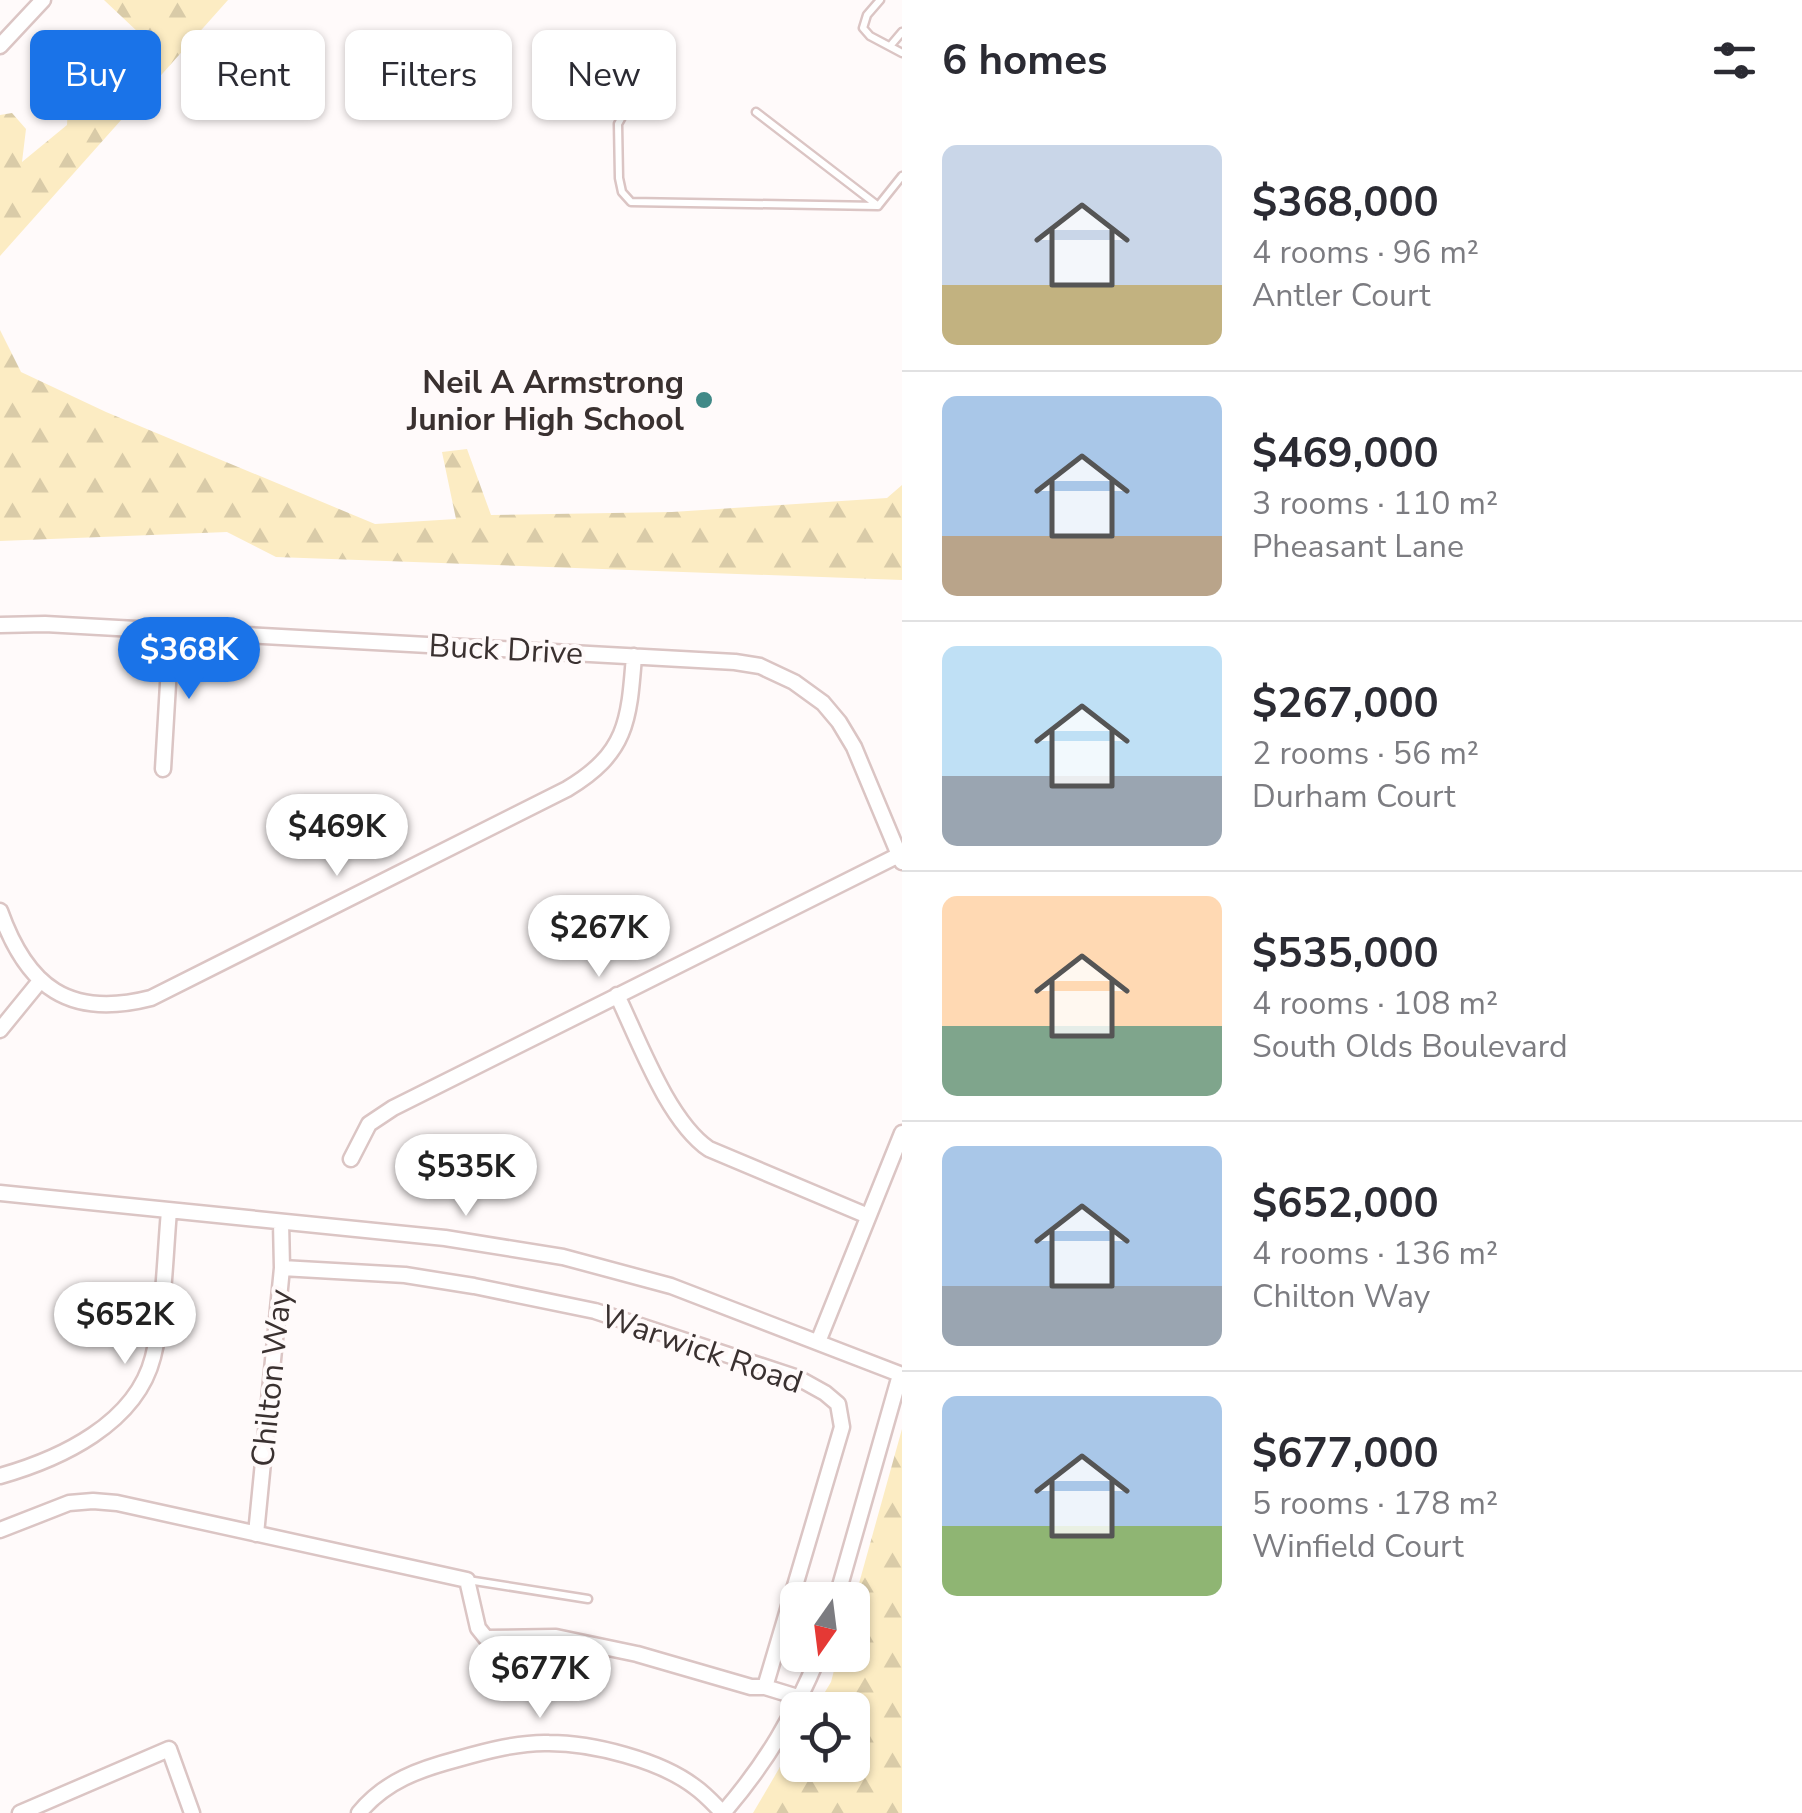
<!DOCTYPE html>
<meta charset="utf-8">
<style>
:root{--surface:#fff;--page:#f7f7f7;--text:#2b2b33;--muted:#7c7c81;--line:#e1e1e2;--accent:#1a73e8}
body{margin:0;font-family:"Nunito Sans",sans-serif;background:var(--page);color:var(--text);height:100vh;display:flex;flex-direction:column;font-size:38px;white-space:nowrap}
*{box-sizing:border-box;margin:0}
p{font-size:32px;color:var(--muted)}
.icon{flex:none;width:55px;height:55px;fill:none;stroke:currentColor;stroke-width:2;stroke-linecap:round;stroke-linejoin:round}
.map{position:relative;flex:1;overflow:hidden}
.details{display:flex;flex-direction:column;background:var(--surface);width:900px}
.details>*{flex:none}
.top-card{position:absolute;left:30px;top:30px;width:720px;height:90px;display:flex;gap:20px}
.needle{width:65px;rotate:194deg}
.controls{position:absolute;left:780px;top:1582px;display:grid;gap:20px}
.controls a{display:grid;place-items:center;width:90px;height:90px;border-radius:15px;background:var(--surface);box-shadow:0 2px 8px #0004;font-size:50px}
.price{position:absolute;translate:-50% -85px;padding:0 22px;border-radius:35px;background:#fff;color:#222;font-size:32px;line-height:65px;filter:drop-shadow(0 2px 5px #0008)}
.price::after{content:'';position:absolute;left:50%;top:60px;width:30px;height:22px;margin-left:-15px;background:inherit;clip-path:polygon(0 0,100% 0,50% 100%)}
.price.selected{background:var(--accent);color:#fff}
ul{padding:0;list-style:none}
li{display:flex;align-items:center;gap:30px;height:250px;padding:0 40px}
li+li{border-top:2px solid var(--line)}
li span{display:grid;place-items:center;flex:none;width:280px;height:200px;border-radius:15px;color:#555}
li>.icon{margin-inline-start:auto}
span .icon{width:120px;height:120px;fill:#fffc;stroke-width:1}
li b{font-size:42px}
h2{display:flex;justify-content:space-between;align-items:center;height:120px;padding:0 40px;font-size:42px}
.tag{padding:0 35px;border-radius:15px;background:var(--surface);box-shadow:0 2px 8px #0004;font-size:35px;line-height:90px}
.tag.selected{background:var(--accent);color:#fff}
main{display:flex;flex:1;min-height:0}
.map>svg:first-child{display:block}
.forest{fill:url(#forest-firs)}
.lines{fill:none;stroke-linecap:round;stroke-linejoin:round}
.lane-casing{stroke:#dbc5c4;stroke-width:11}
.street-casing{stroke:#dbc5c4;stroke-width:19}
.lane{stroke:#fff;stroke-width:6}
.street{stroke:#fff;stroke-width:14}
.poi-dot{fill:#418987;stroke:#fffafa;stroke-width:4}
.labels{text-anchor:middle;stroke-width:8;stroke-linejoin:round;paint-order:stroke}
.poi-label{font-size:32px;font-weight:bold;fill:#3a3130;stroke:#fffafa;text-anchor:end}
.street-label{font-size:32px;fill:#3a3130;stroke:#fffafa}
</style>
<main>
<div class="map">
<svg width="902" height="1813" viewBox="0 0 902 1813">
<defs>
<pattern id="forest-firs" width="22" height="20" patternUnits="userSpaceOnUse" patternTransform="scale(2.5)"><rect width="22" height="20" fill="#fcecc3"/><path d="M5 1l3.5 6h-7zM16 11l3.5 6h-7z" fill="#d9cba8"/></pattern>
</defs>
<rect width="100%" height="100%" fill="#fffafa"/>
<!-- forest -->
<path class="forest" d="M104 0H228L0 256V115L12 113 26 129 22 162 67 125 69 83 156 49Z
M0 330 21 372 106 412 375 524 456 519 442 452 467 449 491 515 672 512 887 498 902 485V580L276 557 227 532 0 541Z
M902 1429V1813H753L797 1738 798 1765H852V1710H814L831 1682 838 1655H852L853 1605Z"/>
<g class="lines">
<!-- lane casing -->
<g class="lane-casing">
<path id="lane" d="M880 0 867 15 863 28 870 36 902 53
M891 45 902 32
M635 109 623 115 618 124 619 178 622 192 631 202 878 206
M756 112 877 205
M878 206 902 176
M468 1580 588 1599"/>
</g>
<!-- street casing -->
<g class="street-casing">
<path id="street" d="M0 46 43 0
M0 625 45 624 735 662 760 666 794 682 823 703 839 722 854 747 902 862
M163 769 171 633
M0 911C27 987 69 1019 151 998L567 789C627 753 629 721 634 656
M617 995C639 1041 668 1121 709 1149L868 1216
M0 1030 40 981
M351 1159 369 1124 393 1108 899 855
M0 1193 445 1238 563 1257 671 1286 902 1375
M818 1342 902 1133
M0 1476C60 1459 136 1424 153 1357 164 1314 165 1256 169 1211
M0 1530 69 1503 93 1501 117 1503 467 1580 478 1628 486 1638 556 1637 637 1654 751 1687H765L842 1427 838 1404 825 1393 798 1378 595 1311 474 1286 405 1275 282 1268
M256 1534 282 1268 281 1222
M836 1600 900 1375
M765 1687 801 1698
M20 1813 169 1749 192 1813
M359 1813C385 1781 420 1769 458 1759 486 1751 520 1742 549 1743 592 1743 660 1760 695 1787 705 1794 714 1804 723 1813
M723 1813C767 1762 793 1717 819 1655"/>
</g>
<!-- lane -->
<use href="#lane" class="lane"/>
<!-- street -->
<use href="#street" class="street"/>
</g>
<!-- markers -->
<circle class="poi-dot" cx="704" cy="400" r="10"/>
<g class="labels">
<!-- poi labels -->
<g class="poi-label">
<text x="684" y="393">Neil A Armstrong<tspan x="684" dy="37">Junior High School</tspan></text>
</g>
<!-- street labels -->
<g class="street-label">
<text transform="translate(506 649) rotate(3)" y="11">Buck Drive</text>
<text transform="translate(702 1349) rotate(19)" y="11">Warwick Road</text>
<text transform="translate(271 1378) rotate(-84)" y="11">Chilton Way</text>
</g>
</g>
</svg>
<div class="controls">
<a><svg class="needle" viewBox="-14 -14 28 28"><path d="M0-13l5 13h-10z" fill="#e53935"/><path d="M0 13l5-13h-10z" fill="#7c7c81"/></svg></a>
<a><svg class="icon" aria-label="locate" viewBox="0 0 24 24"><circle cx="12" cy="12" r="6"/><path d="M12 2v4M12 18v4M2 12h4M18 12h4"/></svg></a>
</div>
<b class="price selected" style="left:189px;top:702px">$368K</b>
<b class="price" style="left:337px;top:879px">$469K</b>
<b class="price" style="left:599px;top:980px">$267K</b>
<b class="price" style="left:466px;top:1219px">$535K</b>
<b class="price" style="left:125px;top:1367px">$652K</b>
<b class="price" style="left:540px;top:1721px">$677K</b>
<div class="top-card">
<a class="tag selected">Buy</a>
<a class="tag">Rent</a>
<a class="tag">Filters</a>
<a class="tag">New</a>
</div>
</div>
<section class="details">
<h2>6 homes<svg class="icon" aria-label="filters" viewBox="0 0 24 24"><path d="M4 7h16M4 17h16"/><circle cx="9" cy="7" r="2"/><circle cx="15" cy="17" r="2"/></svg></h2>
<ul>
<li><span style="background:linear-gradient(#c9d6e8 70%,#c2b280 0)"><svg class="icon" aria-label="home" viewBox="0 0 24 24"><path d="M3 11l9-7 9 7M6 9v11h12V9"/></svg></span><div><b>$368,000</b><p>4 rooms · 96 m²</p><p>Antler Court</p></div></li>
<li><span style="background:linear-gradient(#a9c7e8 70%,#b9a48a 0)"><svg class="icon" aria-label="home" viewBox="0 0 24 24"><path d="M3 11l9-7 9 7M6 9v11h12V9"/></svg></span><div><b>$469,000</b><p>3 rooms · 110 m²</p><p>Pheasant Lane</p></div></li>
<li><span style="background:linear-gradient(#bfe0f5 65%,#9aa5b1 0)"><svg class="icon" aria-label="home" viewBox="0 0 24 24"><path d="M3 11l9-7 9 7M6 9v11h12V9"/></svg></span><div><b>$267,000</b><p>2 rooms · 56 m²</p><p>Durham Court</p></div></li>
<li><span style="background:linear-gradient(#ffd9b3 65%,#7fa58c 0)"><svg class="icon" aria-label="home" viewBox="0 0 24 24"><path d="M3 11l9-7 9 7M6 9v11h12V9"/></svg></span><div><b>$535,000</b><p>4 rooms · 108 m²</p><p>South Olds Boulevard</p></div></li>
<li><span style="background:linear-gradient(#a9c7e8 70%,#9aa5b1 0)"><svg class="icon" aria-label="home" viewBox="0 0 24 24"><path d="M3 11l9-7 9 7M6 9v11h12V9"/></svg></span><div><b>$652,000</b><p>4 rooms · 136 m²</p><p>Chilton Way</p></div></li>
<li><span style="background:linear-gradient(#a9c7e8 65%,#8fb573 0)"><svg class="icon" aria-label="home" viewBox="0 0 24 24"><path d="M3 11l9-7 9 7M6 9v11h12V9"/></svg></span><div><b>$677,000</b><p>5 rooms · 178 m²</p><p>Winfield Court</p></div></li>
</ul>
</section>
</main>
